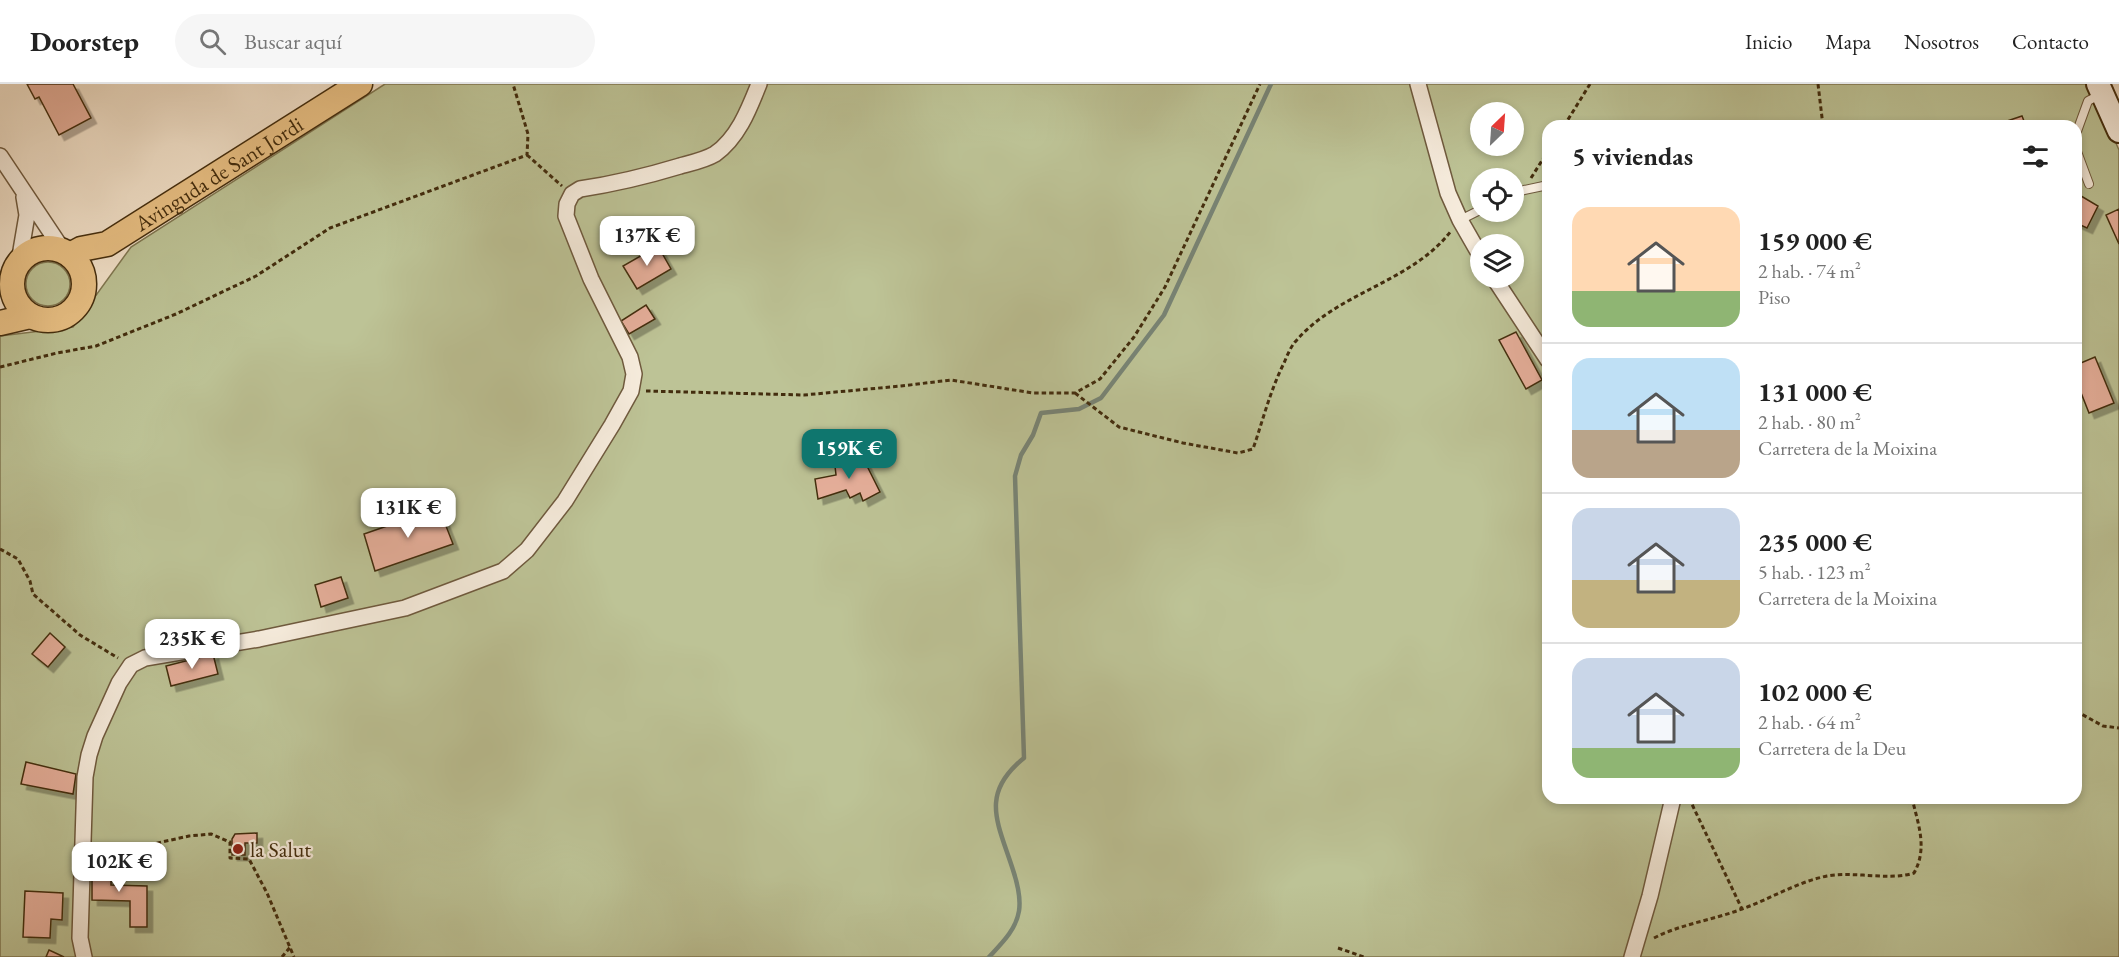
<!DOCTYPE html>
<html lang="es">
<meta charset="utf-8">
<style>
:root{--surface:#fff;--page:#f6f6f6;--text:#222;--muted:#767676;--line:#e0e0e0;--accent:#0f766e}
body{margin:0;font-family:"EB Garamond",serif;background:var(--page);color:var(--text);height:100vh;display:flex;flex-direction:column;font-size:22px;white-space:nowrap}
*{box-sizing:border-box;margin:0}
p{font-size:20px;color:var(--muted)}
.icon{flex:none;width:33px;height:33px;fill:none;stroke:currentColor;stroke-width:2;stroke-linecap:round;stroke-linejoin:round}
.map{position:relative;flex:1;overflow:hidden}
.details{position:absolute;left:1542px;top:36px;width:540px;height:684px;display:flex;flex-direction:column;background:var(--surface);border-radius:18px;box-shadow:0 3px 9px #0003}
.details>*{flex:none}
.needle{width:39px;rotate:25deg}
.buttons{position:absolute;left:1470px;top:18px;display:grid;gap:12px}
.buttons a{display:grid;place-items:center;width:54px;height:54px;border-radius:50%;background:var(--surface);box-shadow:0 3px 9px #0003;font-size:30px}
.price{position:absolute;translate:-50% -51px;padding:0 14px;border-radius:12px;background:#fff;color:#222;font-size:20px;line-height:39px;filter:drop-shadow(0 2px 3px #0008)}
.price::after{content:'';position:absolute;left:50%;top:36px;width:18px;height:14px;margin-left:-9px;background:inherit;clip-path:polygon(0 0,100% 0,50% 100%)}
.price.on{background:var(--accent);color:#fff}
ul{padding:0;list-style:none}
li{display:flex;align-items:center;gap:18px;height:150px;padding:0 30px}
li+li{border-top:2px solid var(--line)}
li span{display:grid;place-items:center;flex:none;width:168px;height:120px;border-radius:18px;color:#555}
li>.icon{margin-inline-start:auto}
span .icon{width:72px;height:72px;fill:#fffc;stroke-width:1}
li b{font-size:26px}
h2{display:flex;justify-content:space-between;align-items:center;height:72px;padding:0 30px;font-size:26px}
header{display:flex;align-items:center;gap:36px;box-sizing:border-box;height:84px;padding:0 30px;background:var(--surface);border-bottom:2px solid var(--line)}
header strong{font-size:28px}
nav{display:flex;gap:33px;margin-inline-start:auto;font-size:21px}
.search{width:420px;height:54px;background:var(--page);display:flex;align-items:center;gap:15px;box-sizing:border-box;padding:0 21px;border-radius:33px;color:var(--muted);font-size:22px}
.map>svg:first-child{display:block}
.green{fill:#bdc396;stroke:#807852;stroke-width:1.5;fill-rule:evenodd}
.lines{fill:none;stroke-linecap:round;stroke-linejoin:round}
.stream{stroke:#788475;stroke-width:4.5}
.building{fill:#e6af9b;stroke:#432d0e;stroke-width:1.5;filter:url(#shadow)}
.service-casing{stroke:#6f5a3e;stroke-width:10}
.minor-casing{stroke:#6f5a3e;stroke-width:18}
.secondary-casing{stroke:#432d0e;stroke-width:26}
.primary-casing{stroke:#432d0e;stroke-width:27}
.path{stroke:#432d0e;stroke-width:3;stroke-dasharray:4.5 3;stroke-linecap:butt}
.service{stroke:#f7edde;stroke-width:8}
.minor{stroke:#f7edde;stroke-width:15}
.secondary{stroke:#f7edde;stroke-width:22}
.primary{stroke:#eac286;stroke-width:24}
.poi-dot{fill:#8f2418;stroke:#f7edde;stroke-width:2}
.labels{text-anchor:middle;stroke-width:4.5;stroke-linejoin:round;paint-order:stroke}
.street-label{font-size:22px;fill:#432d0e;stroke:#f7edde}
.poi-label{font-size:22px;fill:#432d0e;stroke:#f7edde;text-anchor:start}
</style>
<header>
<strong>Doorstep</strong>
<div class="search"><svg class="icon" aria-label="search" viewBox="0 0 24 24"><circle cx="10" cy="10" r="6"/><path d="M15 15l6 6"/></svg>Buscar aquí</div>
<nav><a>Inicio</a><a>Mapa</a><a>Nosotros</a><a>Contacto</a></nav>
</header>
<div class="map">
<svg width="2119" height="873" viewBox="0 0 2119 873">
<defs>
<filter id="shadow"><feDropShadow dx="5.5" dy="5.5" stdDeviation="0" flood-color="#0004"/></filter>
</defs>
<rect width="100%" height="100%" fill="#f3e3cc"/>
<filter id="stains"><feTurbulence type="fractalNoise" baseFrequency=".00333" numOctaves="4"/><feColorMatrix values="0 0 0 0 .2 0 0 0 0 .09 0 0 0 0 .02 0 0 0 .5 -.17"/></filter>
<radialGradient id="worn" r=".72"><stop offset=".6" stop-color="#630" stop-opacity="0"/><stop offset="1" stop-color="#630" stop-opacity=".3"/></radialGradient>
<!-- green -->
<path class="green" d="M385 0H2090L2119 66V873H0V252L73 243 131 163ZM1480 28H1514V62H1480ZM1548 42H2076V714H1548ZM1480 94H1514V128H1480ZM1480 160H1514V194H1480Z
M26 200a22 22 0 1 1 44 0a22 22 0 1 1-44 0Z"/>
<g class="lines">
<!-- stream -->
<path class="stream" d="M989 873C1001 860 1016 846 1019 827 1021 814 1017 798 1013 786 998 739 979 710 1024 674L1015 392 1021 371 1033 351 1041 329 1079 325 1101 314 1164 231 1271 0"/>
</g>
<!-- building -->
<path class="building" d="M27 0H73L91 34 59 51 39 13 35 15Z
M2022 32 2026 42H1996L1995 41Z
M2076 109 2098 122 2087 144 2076 139Z
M2119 125V160L2106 131Z
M658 162 671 185 637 205 623 182Z
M646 221 655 235 629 250 621 237Z
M1516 248 1542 296 1526 305 1499 256Z
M2095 273 2114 319 2089 329 2076 296V281Z
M860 368 880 408 863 417 860 409 850 414 846 406 818 415 815 395 836 391 835 382Z
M439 424 453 460 375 487 364 450Z
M341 493 348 514 321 523 315 501Z
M50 549 65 563 48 583 32 570Z
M213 570 218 590 171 602 166 582Z
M26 678 76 690 73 710 21 700Z
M257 749V759H245V771H232V755L235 750Z
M92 776 111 777V801L147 802V843H130V817L92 816Z
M25 807 63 809 62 836 51 835 50 854 23 853Z
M49 866 64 873H46Z"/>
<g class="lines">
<!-- service casing -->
<g class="service-casing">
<path id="service" d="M2076 50 2088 17 2101 10
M2076 65 2089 100
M1514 111 1524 106 1548 101
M1460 136 1480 126"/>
</g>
<!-- minor casing -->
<g class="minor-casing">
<path id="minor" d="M1418 0 1448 109 1460 136 1480 171
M0 72 64 168
M19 178 27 131 24 113
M1494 194 1548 276
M84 873 80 854 85 693 89 671 95 652 119 599 131 581 145 574 259 555 405 524 503 487 527 466 565 417 612 341 631 307 634 290 630 273 591 195 566 132 567 120 572 110 580 105C614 100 647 92 680 82 691 79 705 76 715 70 738 54 749 25 759 0
M1632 873 1650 812 1673 714"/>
</g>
<!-- secondary casing -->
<g class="secondary-casing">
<path id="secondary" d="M2098 0 2119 47"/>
</g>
<!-- primary casing -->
<g class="primary-casing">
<g id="primary">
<circle cx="48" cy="200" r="36"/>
<path id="s1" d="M70 171 81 165 107 160 360 0"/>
<path d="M0 239 30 232"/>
</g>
</g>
<!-- path -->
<path class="path" d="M1818 0 1823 42
M1564 42 1590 0
M527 71 562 102
M1531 94 1548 67
M0 283 57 269 96 262 176 230 256 192 330 144 527 71 528 50 513 0
M646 307 804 311 901 302 951 296 1033 309H1075L1100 295 1134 253 1165 203 1260 0
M1075 309 1119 343 1183 359 1238 369 1253 365C1263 336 1270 307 1284 279 1287 272 1290 264 1295 258 1337 208 1411 199 1451 147
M0 465 18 475 30 497 33 510 80 551 118 574
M2076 627 2103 642 2119 644
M1689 714 1742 825
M105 768 126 766 189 752 211 750 230 758V774L249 775 267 809 294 873
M1654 854C1681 840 1713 836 1742 825 1770 815 1797 798 1827 792 1855 787 1889 797 1914 789 1928 764 1918 740 1912 714
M1338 864 1364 873
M282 873 291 862"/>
<!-- service -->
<use href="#service" class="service"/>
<!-- minor -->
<use href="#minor" class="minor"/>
<!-- secondary -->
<use href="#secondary" class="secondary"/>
<!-- primary -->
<use href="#primary" class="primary"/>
</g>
<!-- markers -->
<circle class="poi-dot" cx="238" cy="765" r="6"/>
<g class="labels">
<!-- street labels -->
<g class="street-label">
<text dy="8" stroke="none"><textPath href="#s1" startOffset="171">Avinguda de Sant Jordi</textPath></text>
</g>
<!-- poi labels -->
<g class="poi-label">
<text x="250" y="773">la Salut</text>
</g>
</g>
<rect width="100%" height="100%" filter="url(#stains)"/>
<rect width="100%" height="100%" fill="url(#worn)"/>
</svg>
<div class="buttons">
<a><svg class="needle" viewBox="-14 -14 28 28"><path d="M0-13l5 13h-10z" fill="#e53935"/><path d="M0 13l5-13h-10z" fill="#767676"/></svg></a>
<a><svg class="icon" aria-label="locate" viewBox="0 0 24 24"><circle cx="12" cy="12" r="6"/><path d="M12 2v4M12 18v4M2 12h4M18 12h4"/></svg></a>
<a><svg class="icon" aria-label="layers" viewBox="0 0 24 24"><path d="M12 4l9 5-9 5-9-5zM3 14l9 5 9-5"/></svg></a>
</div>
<b class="price" style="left:647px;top:183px">137K €</b>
<b class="price on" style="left:849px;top:396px">159K €</b>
<b class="price" style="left:408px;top:455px">131K €</b>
<b class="price" style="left:192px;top:586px">235K €</b>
<b class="price" style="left:119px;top:809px">102K €</b>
<section class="details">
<h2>5 viviendas<svg class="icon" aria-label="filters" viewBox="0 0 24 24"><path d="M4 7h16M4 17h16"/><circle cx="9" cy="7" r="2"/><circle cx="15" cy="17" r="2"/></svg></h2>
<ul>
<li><span style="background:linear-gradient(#ffd9b3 70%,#8fb573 0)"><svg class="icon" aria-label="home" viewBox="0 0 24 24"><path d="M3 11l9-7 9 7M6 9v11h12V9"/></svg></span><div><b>159 000 €</b><p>2 hab. · 74 m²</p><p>Piso</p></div></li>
<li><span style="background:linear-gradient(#bfe0f5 60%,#b9a48a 0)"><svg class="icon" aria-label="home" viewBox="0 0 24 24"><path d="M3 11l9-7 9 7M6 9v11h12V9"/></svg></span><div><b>131 000 €</b><p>2 hab. · 80 m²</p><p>Carretera de la Moixina</p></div></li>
<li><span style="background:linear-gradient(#c9d6e8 60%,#c2b280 0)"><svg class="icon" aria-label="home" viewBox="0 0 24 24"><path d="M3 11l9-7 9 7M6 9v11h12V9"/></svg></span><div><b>235 000 €</b><p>5 hab. · 123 m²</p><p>Carretera de la Moixina</p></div></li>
<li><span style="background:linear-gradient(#c9d6e8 75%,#8fb573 0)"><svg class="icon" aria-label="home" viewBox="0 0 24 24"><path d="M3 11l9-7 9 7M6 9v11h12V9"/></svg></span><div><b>102 000 €</b><p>2 hab. · 64 m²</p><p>Carretera de la Deu</p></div></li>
</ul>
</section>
</div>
